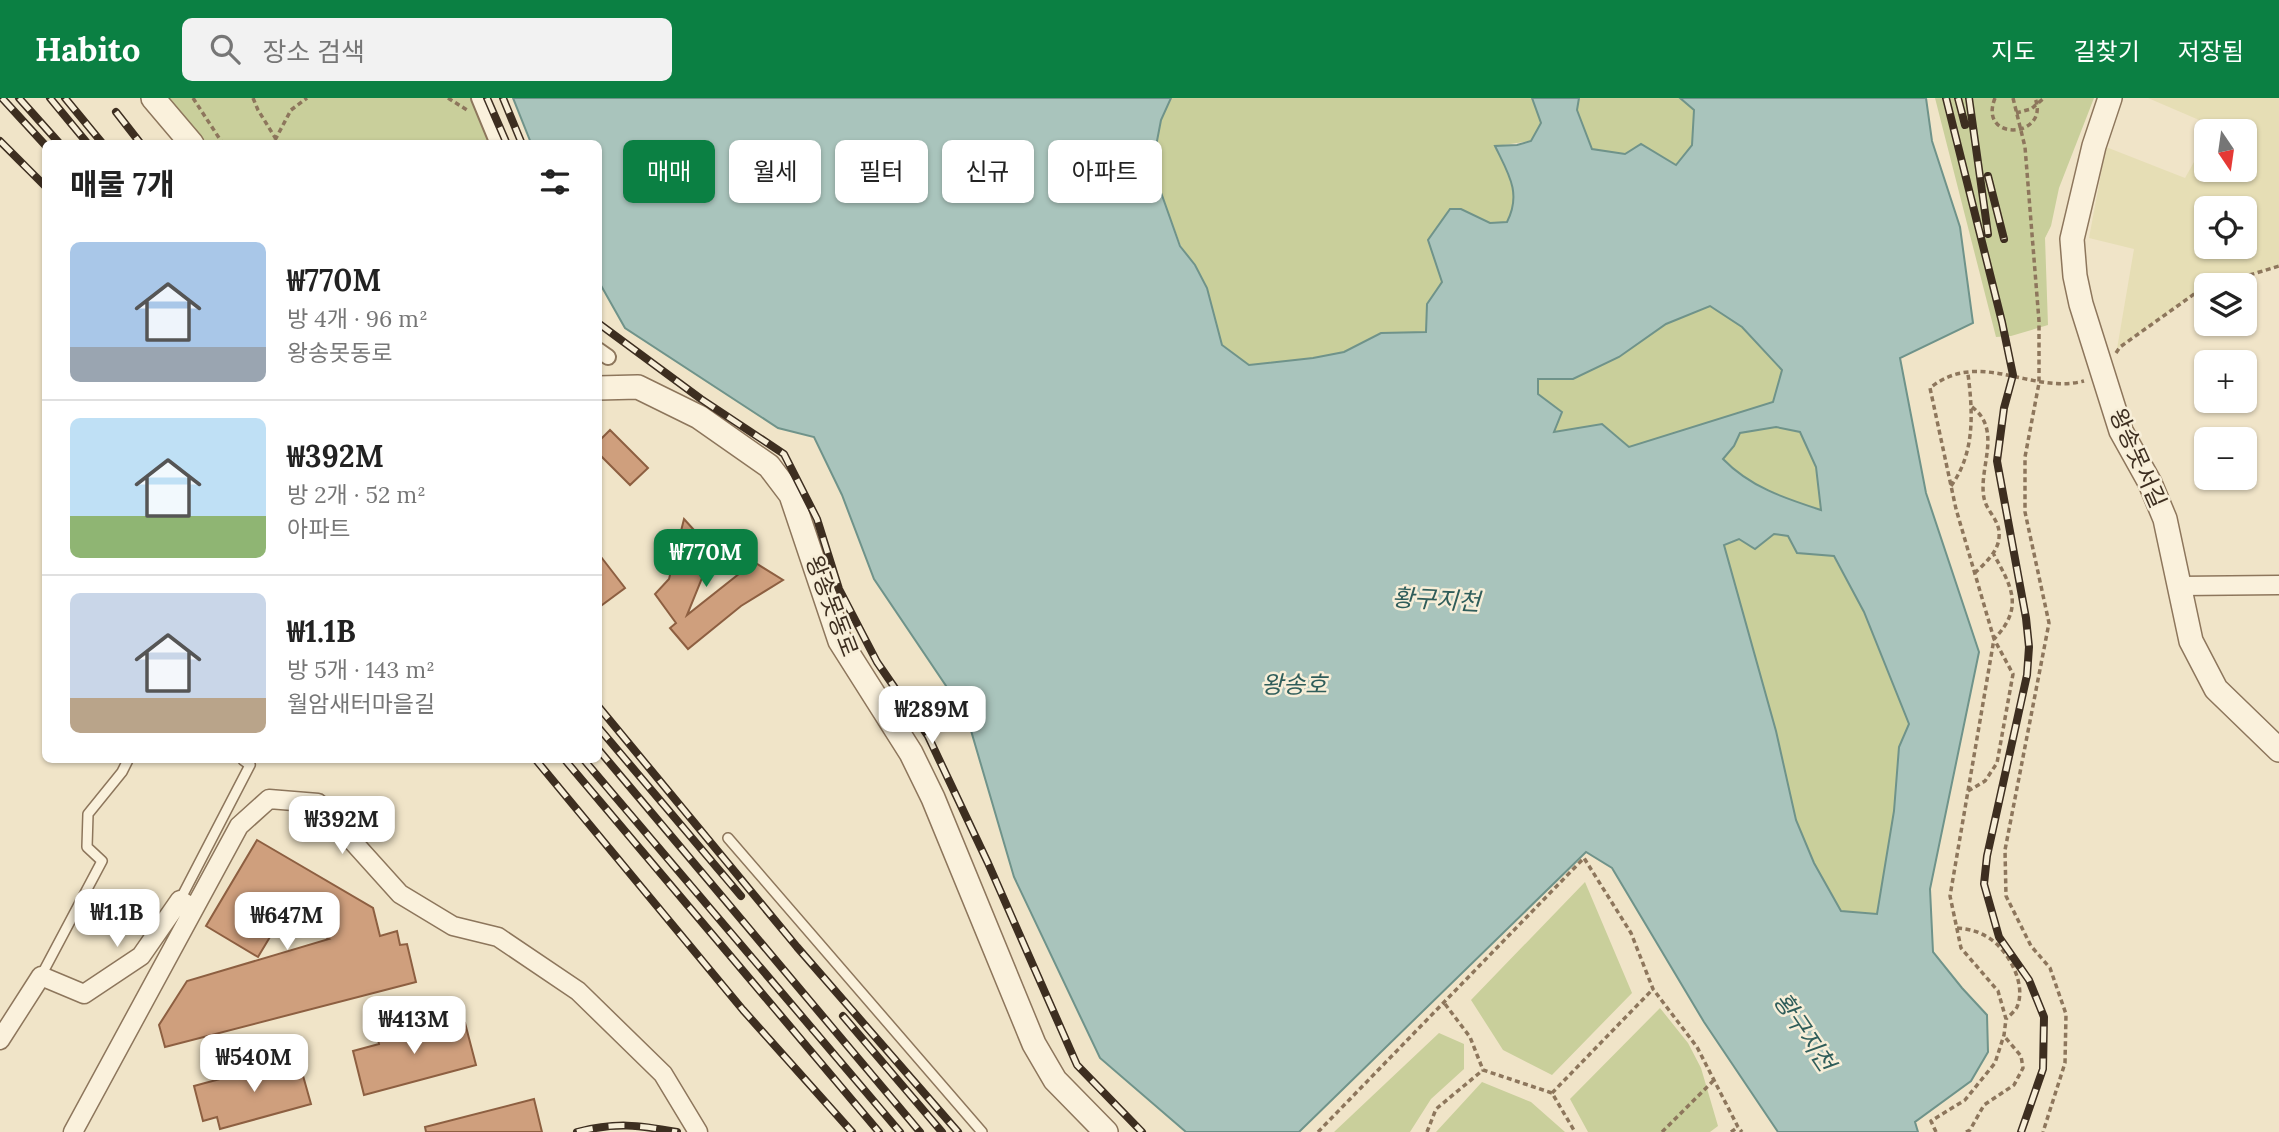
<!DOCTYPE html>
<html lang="ko">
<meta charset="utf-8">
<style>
:root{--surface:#fff;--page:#f2f2f2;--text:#222;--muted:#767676;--line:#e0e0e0;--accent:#0b8043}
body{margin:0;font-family:Lora,"Noto Sans KR",serif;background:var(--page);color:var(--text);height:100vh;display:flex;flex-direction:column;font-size:26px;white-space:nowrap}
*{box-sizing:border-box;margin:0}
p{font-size:23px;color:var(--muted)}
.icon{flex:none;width:38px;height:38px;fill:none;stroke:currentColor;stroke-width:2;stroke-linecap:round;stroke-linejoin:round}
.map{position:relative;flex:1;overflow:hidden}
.details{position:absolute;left:42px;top:42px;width:560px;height:623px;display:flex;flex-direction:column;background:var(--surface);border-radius:10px;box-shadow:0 2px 5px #0004}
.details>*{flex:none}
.banner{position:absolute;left:623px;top:42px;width:665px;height:63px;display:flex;gap:14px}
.needle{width:46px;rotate:167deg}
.buttons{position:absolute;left:2194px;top:21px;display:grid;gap:14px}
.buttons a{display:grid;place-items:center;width:63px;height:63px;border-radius:10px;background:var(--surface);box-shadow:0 2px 5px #0004;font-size:35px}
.price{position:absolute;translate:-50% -60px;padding:0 16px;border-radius:14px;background:#fff;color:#222;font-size:23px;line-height:46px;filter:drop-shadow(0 2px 4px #0008)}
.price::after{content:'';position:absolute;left:50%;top:42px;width:21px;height:16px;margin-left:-10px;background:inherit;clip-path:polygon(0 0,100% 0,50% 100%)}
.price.current{background:var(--accent);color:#fff}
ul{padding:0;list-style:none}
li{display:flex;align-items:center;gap:21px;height:175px;padding:0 28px}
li+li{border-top:2px solid var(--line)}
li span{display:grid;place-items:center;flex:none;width:196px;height:140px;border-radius:10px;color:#555}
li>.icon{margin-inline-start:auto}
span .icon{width:84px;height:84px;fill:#fffc;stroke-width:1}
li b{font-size:30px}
h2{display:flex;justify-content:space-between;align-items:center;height:84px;padding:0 28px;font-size:30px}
.chip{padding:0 24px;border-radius:10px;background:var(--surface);box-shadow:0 2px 5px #0004;font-size:24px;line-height:63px}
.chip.current{background:var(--accent);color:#fff}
header{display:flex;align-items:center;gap:42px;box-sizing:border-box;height:98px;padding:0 35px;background:var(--accent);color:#fff}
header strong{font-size:33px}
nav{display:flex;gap:38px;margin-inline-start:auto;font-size:24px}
.search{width:490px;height:63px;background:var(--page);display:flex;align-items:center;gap:18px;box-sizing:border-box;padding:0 24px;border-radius:10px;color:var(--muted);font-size:26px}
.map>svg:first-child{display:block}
.farmland{fill:#e6deb5;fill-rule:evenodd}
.green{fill:#c9cf9b}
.water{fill:#a9c4bc;stroke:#6f938a;stroke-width:2;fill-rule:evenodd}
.building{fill:#cf9f7d;stroke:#8d5f41;stroke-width:2}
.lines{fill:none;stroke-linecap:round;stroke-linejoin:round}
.service-casing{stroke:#8d765c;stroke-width:12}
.pedestrian-casing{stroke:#8d765c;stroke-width:18}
.minor-casing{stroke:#8d765c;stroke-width:21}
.tertiary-casing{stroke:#8d765c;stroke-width:26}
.path{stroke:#8d765c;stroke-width:3.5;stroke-dasharray:5 3.5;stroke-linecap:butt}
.service{stroke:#faf1dc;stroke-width:9}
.pedestrian{stroke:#faf1dc;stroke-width:14}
.minor{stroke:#faf1dc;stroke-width:18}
.tertiary{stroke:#faf1dc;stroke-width:23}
.rail-casing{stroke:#3d2e20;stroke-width:8}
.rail{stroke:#f7eed8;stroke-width:5;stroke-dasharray:16;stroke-linecap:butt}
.labels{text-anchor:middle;stroke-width:5;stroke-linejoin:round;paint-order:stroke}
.street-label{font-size:23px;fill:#3d2e20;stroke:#f7eed8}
.water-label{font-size:24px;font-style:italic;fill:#2f5d5a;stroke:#f7eed8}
</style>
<header>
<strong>Habito</strong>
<div class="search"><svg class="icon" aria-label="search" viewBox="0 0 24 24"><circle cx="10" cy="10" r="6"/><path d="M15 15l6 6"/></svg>장소 검색</div>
<nav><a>지도</a><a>길찾기</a><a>저장됨</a></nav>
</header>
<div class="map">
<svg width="2279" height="1034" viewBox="0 0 2279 1034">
<rect width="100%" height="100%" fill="#f0e4c8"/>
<!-- farmland -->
<path class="farmland" d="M2148 0H2279V168L2217 187H2207V190L2197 194 2117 251 2134 151 2089 140 2106 49 2185 80 2207 41V72H2245V33H2211L2213 28ZM2207 110H2245V149H2207Z"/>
<!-- green -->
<path class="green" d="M165 0H474L491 45H202Z
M1171 0H1532L1541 25 1531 43 1496 48C1508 75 1522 95 1507 124L1490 125 1461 111H1450L1428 142 1442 185 1427 206 1426 234 1381 235 1344 254 1313 260 1249 267 1222 247 1207 190 1195 167 1181 148 1151 69 1161 22Z
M1579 0H1680L1694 12 1692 47 1677 67 1641 46 1625 56 1591 51 1577 12Z
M1935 0H2094L2059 90 2051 128 2045 140 2048 227 2011 238 1996 239Z
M1710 208 1742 229 1782 272 1773 304 1629 349 1602 326 1554 334 1538 296V281L1619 259 1666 226Z
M1776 329 1800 334 1816 369 1821 412C1783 398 1752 391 1722 360L1734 348 1740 335Z
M1774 436 1788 438 1797 455 1833 458 1864 514 1909 626 1899 649 1894 713 1877 816 1841 813 1814 765 1796 722 1776 633 1724 446 1739 441 1755 451Z
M1585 784 1632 895 1552 977 1503 952 1471 902Z
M1660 910 1688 945 1701 970 1718 1028 1710 1034H1588L1570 1001Z
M1439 935 1464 946V971L1431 1001 1410 1034H1334Z
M1482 984 1531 1004 1565 1034H1436Z"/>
<!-- water -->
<path class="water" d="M513 0H1171L1161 22 1152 69 1180 148 1195 167 1207 190 1222 247 1249 267 1313 260 1344 254 1381 235 1426 234 1427 206 1442 184 1428 142 1450 111H1461L1490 125 1507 124C1522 95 1508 75 1495 48L1517 47 1531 43 1541 25 1532 0H1579L1577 12 1592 51 1625 56 1641 46 1676 67 1692 47 1694 12 1680 0H1926L1932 43 1960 129 1973 225 1900 260 1926 395 1979 554 1930 791 1933 854 1962 890 1987 917 1988 954 1971 983 1915 1024 1918 1034H1778L1704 924 1612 770 1586 754 1299 1034H1186L1100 960 1014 779 967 619 874 481 842 397 814 339 778 330 625 230 599 184 598 46 531 45ZM1710 208 1742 229 1782 272 1773 304 1629 349 1602 326 1554 334 1562 314 1538 296V281H1573L1619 259 1666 226ZM1776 329 1800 334 1816 369 1821 412C1784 400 1750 389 1723 361L1734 348 1740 335ZM1774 436 1788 438 1797 455 1834 458 1864 514 1909 626 1899 649 1894 713 1877 816 1841 813 1814 765 1796 722 1776 633 1724 447 1739 441 1755 451Z"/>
<!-- building -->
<path class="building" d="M610 332 648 370 630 387 598 355V344Z
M684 421 713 453 687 517 754 464 783 482 741 508 688 551 670 530 676 525 655 496 669 481Z
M598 455 625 490 598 510Z
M257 742 373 810 380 838 397 833 400 847 407 846 416 884 165 949 159 927 187 883 329 841 285 814 258 859 206 828Z
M446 920 448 929 465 925 476 967 364 997 353 953 379 946 377 938Z
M298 960 311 1006 220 1031 217 1019 203 1023 194 988Z
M534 1001 542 1034H426L425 1029Z"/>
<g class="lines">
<!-- service casing -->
<g class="service-casing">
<path id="service" d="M728 740 982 1034
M180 802 250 667 243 662
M41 878 102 763 87 749 88 716 122 674 128 662"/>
</g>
<!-- pedestrian casing -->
<g class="pedestrian-casing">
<path id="pedestrian" d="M479 0 498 46
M598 252 608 259"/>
</g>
<!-- minor casing -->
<g class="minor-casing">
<path id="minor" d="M2181 488 2279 487
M0 942 41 878 84 896 141 858 180 802 193 810
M73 1034 239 728 269 701 318 705 400 796 453 828 498 839 578 893 663 976 698 1034"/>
</g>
<!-- tertiary casing -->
<g class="tertiary-casing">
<path id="tertiary" d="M153 0 192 46
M2110 0 2094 48 2072 141 2075 178 2081 206 2121 333 2150 385 2165 421 2191 543 2216 591 2279 652
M598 290 638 289 699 319 769 368 791 397 840 543 911 655 933 700 1034 946 1055 982 1106 1034"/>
</g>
<!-- path -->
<path class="path" d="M193 0 223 46
M253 0 258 12 279 46
M448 0 467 12
M1995 0C1977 45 2051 40 2035 0
M2013 0 2025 49 2039 223V285L2025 359V414L2049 525 2005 752 2006 798 2031 848 2050 870 2066 916 2065 965 2043 1034
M2016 15 2031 11 2044 0
M275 42 291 12 307 0
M2217 187 2279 168
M2116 255 2120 249 2197 194 2207 190
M1972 309C2003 332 1978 370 1984 400 1987 415 2001 422 1999 440 1998 454 1984 466 1975 475
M1951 388C1975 355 1973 315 1968 276
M1968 693 1985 683 1997 665 2013 576 1994 541C2025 509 2011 488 1993 455
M1957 830C1969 831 1978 833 1989 840 2008 852 2027 886 2017 909 2015 913 2009 918 2006 921
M1445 906 1470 939 1483 972 1552 995 1575 1034
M1552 995 1653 891
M1318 1034 1584 760 1631 835 1653 891 1697 949 1738 1029 1742 1034
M1427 1034 1436 1011 1483 972
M1662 1034 1713 983
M1731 1034 1738 1029
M1936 1034 1931 1023 1965 1002 1995 965 2004 937 2006 921 1998 893 1961 850 1950 798 1994 541 1956 411 1930 290C1979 250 2032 297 2084 283
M1966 1034 1970 1032 1984 1007 2014 987 2023 970 2021 958 2004 938"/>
<!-- service -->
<use href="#service" class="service"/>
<!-- pedestrian -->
<use href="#pedestrian" class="pedestrian"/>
<!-- minor -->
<use href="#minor" class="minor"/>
<!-- tertiary -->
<use href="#tertiary" class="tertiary"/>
<!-- rail casing -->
<g class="rail-casing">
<path id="rail" d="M2 0 46 48
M19 0 60 46
M50 0 88 46
M65 0 103 46
M487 0 507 46
M503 0 522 46
M1946 0 2002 224 2013 277 2004 310 1997 363 2026 520 2029 549 2027 577 1987 758 1984 786 1999 839 2029 882 2044 919 2043 971 2021 1034
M1958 0 1965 27
M1969 0 1988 136
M116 14 141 46
M0 43 46 89
M1988 78 2004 141
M598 225 701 301 784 356 817 421 839 491 877 564 928 638 988 765 1077 967 1142 1034
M598 608 797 849 958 1034
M598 629 741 798
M598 651 920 1034
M536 662 743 912 852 1034
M565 662 879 1034
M584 662 900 1034
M843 918 942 1034
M577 1034C616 1024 638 1027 677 1034"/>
</g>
<!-- rail -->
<use href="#rail" class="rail"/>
</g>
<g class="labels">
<!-- street labels -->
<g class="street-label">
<text transform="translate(2138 360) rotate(66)" y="8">왕송못서길</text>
<text transform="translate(832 508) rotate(69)" y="8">왕송못동로</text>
</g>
<!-- water labels -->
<g class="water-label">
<text transform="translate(1436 502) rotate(3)" y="8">황구지천</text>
<text x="1294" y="595">왕송호</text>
<text transform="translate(1804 934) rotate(56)" y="8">황구지천</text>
</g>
</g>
</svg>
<div class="buttons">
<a><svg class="needle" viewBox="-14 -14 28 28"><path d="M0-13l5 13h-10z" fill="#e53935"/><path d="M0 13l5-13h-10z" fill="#767676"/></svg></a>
<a><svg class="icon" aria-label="locate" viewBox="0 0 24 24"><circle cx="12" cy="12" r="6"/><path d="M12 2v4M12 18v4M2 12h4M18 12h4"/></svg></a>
<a><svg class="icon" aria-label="layers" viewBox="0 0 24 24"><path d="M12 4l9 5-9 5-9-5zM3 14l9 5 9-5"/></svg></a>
<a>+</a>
<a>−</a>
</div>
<b class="price current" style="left:706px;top:491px">₩770M</b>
<b class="price" style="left:932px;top:648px">₩289M</b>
<b class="price" style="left:342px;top:758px">₩392M</b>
<b class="price" style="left:117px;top:851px">₩1.1B</b>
<b class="price" style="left:287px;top:854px">₩647M</b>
<b class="price" style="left:414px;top:958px">₩413M</b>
<b class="price" style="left:254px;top:996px">₩540M</b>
<div class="banner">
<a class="chip current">매매</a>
<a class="chip">월세</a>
<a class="chip">필터</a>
<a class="chip">신규</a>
<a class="chip">아파트</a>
</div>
<section class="details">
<h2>매물 7개<svg class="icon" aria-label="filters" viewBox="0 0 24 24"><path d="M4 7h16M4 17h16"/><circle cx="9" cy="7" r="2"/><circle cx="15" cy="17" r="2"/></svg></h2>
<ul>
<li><span style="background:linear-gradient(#a9c7e8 75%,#9aa5b1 0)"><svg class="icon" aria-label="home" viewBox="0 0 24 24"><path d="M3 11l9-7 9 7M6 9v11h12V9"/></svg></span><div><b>₩770M</b><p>방 4개 · 96 m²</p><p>왕송못동로</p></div></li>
<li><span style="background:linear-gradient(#bfe0f5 70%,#8fb573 0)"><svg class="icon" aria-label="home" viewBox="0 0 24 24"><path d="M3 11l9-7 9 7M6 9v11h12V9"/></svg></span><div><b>₩392M</b><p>방 2개 · 52 m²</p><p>아파트</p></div></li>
<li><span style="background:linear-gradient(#c9d6e8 75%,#b9a48a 0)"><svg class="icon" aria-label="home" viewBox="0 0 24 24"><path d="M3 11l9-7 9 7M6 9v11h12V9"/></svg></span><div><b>₩1.1B</b><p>방 5개 · 143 m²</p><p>월암새터마을길</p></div></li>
</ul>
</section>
</div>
